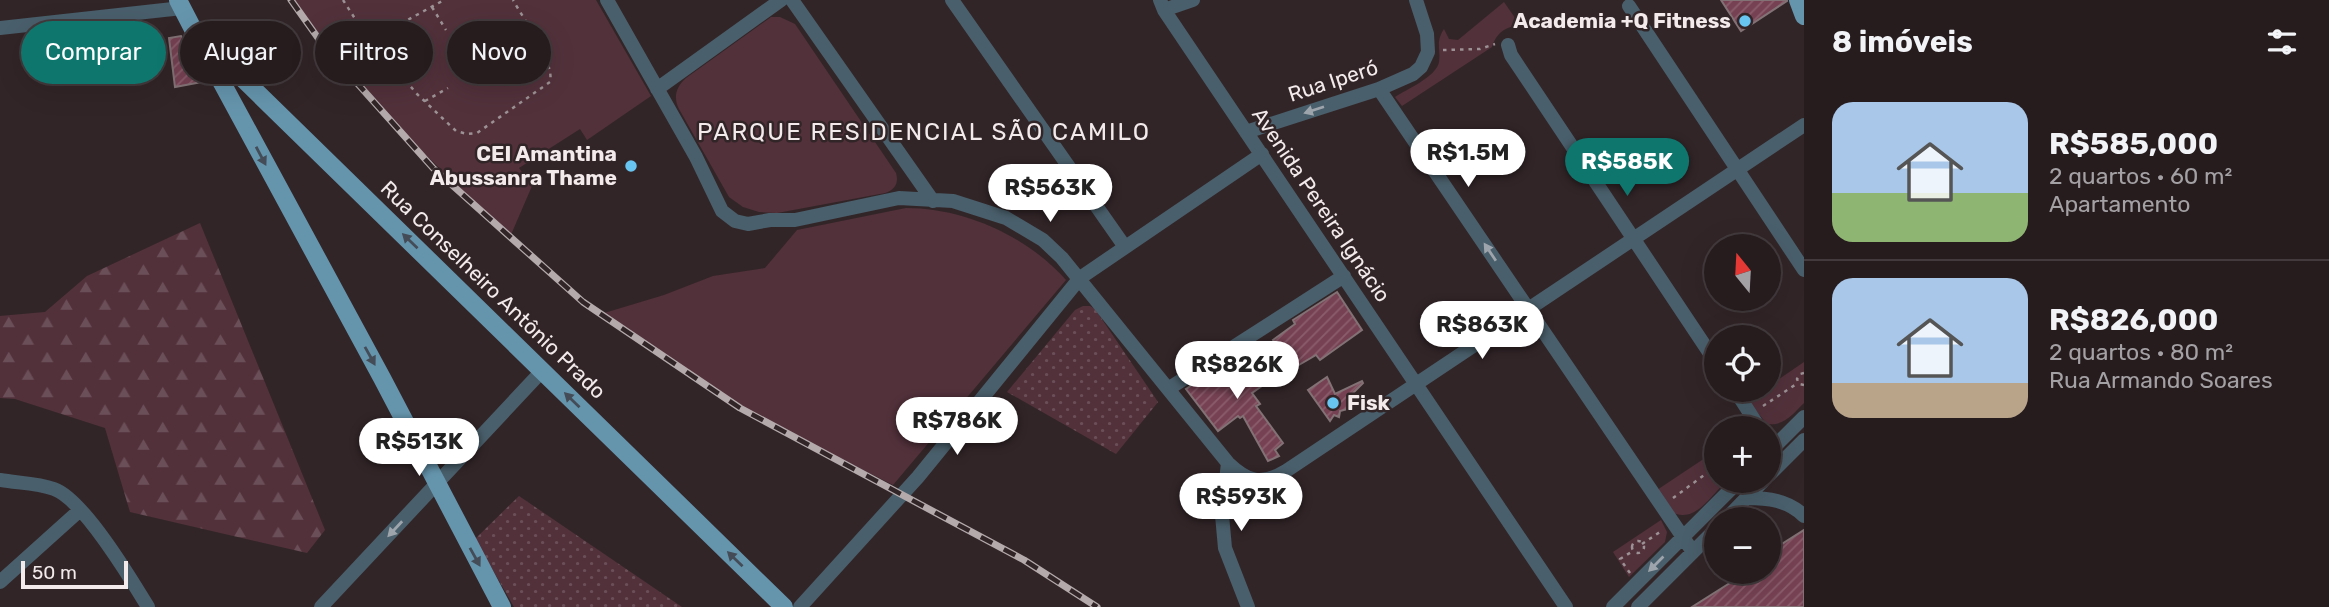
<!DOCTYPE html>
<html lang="pt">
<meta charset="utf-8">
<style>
:root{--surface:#261c1e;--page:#32292b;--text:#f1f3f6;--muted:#a4a1a4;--line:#423a3c;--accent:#0f766e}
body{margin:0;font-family:Rubik,sans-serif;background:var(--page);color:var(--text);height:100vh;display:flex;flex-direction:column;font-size:26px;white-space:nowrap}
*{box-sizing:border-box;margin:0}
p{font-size:23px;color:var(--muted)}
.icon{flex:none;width:38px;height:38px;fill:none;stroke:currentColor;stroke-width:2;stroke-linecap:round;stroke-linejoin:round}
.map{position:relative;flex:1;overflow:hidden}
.details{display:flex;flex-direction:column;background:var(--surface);width:525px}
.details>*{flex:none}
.guide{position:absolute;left:21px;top:21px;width:665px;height:63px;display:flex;gap:14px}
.needle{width:46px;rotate:342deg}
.buttons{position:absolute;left:1704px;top:234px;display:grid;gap:14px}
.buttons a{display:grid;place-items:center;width:77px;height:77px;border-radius:50%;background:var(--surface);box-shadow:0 7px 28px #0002,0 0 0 2px var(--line);font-size:35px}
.scale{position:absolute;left:21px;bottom:18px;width:107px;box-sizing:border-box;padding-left:7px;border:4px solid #f3eaec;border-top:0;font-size:19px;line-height:24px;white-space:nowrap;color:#f3eaec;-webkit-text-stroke:5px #322528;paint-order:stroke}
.price{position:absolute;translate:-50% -60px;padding:0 16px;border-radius:24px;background:#fff;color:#222;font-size:23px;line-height:46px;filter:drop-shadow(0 2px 4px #0008)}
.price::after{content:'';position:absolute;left:50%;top:42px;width:21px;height:16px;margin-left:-10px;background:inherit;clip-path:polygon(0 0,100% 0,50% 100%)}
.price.active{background:var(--accent);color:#fff}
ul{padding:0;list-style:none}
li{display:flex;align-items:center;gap:21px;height:175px;padding:0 28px}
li+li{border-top:2px solid var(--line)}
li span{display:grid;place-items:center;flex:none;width:196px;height:140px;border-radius:21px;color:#555}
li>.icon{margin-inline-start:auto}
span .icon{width:84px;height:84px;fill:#fffc;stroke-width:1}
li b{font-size:30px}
h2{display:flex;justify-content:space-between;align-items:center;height:84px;padding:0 28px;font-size:30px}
.chip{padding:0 24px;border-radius:32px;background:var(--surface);box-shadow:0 7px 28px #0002,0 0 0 2px var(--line);font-size:24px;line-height:63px}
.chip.active{background:var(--accent);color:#fff}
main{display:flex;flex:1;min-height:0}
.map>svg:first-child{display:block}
.grass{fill:url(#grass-dots)}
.forest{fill:url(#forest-firs)}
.green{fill:#52313b}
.building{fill:url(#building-hatch);stroke:#827276;stroke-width:2}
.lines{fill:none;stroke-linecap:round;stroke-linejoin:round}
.path{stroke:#9c9194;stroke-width:2.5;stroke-dasharray:3.5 5;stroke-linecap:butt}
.minor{stroke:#495f6b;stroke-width:14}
.major{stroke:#6595ad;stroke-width:18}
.rail-casing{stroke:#b4aaac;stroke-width:7}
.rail{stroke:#322528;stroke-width:4.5;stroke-dasharray:13;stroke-linecap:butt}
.oneway{fill:#9ea4ac}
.oneway2{fill:#444c57}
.poi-dot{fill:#68c4f0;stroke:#322528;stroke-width:2.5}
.labels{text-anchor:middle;stroke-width:5;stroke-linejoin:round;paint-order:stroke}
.poi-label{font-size:21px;font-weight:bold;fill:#f3eaec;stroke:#322528;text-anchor:end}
.street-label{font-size:21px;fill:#f3eaec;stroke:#322528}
.quarter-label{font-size:24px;letter-spacing:2px;fill:#f3eaec;stroke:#322528}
</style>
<main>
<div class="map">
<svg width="1804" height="607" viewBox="0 0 1804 607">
<defs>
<pattern id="grass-dots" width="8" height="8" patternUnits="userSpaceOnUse" patternTransform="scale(1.75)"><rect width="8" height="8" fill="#52313b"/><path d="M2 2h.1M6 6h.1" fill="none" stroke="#6b4f58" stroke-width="1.8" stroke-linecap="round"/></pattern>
<pattern id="forest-firs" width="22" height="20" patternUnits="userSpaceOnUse" patternTransform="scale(1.75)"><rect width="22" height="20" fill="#52313b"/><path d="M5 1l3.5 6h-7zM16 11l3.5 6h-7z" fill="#6b4f58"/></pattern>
<pattern id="building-hatch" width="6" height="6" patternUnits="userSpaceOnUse" patternTransform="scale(1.75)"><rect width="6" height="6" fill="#764253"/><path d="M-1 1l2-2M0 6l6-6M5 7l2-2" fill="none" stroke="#8a5d6c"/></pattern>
</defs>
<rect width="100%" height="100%" fill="#322528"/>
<!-- grass -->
<path class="grass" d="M1083 306H1090L1095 309 1158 402 1116 454 1007 392 1075 310Z
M519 496 682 607H514L475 539Z"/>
<!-- forest -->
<path class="forest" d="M200 223 325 530 307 553 130 512 105 428 15 399 0 398V316L45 312 87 276Z"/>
<!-- green -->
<path class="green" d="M292 0H596L651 96 587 140 580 129 519 168 532 186 510 237 387 117Z
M1504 2 1520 25C1505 27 1497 32 1492 47L1402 106 1395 97C1406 90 1437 76 1439 62 1441 48 1435 43 1444 29L1449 39 1458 40Z
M771 17H780L795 24 896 173C899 183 895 190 885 193L777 213 759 212 743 207 729 197 679 109C673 97 676 87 686 78Z
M906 208C964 208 1027 236 1066 280L893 485 743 410 601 314 664 295 713 276 765 268 797 230Z
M1804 362V403C1792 415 1784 426 1767 424L1747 400 1763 390H1769V386Z
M1717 450V481H1726C1710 497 1695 524 1671 512L1657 490Z
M1661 520 1667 532 1665 542 1629 577 1613 552Z"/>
<!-- building -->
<path class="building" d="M1721 0H1787V1L1741 31Z
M181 36 207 81 175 87 169 38Z
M1337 292 1362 330 1320 360 1316 355 1292 369 1273 340 1295 324 1293 320Z
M1250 355 1269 381 1252 393 1260 404 1256 406 1283 443 1275 450 1279 456 1268 461 1243 416 1240 418 1238 416 1218 431 1186 389 1229 361 1233 366Z
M1327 377 1335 394 1362 381 1363 383 1347 399 1351 408 1340 411 1339 417 1334 415 1330 421 1308 390Z
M1804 530V607H1692L1733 581 1727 572H1769V538L1777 547Z"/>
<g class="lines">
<!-- path -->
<path class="path" d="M343 0 361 28 417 94 456 131 467 134 477 133 550 82C555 63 523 18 513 0
M432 7 446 30
M371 40 444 0
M1443 50 1480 49 1495 44
M391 63 423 48
M425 101 448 88
M1804 373 1800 374 1797 379 1799 384 1804 385
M1763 406 1798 383
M1717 466 1710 464 1706 470 1710 475 1717 473
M1673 498 1707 473
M1632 547a6 6 0 1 1 12 0a6 6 0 1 1-12 0Z
M1642 544 1663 530
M1630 573 1620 559 1633 551"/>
<!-- minor -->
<path class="minor" d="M607 0 696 157 722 211 735 221 748 224 770 220H795L899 198 953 201 1006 218 1043 240 1062 258 1228 463C1248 482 1261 486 1286 471L1804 125
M792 0 933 201
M952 0 1125 247
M1160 0 1164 10 1566 607
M1629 6 1804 270
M1164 10 1193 0
M0 28 182 8
M1508 45 1511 55 1717 364
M657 89 781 0
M1379 89 1693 552
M1246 132 1379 89 1413 74 1421 67 1428 52 1427 34 1416 0
M1168 389 1344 276
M1735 390 1760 429
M1769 452 1804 417
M1228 463 1222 515 1225 548 1248 607
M1769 475 1804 440
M0 480C17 483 37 483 54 489 83 499 131 579 148 607
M1746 498C1768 498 1788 500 1804 516
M1725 520 1763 481
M0 582 80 510
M321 607 542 371
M800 607 918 477 1080 278 1262 154
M1613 607 1739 481
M1638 607 1717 528"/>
<!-- major -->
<path class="major" d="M178 0 194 31 784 607
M1798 0 1804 16
M202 46 382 378 502 607"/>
<!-- rail casing -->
<g class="rail-casing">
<path id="rail" d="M291 0 323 45 433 168 583 302 740 408 1024 560 1097 607"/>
</g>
<!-- rail -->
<use href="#rail" class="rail"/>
</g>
<!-- one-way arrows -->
<defs><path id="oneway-solid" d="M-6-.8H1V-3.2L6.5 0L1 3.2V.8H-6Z" transform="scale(1.75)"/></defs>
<g class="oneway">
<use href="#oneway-solid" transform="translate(1314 110) rotate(162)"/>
<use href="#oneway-solid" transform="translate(1490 252) rotate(-124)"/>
<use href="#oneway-solid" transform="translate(395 529) rotate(133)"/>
<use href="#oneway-solid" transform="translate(1656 564) rotate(135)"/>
</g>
<g class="oneway2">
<use href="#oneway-solid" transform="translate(261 156) rotate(62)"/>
<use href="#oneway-solid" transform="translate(410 241) rotate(-136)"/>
<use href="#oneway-solid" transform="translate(370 356) rotate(61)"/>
<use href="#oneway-solid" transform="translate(572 400) rotate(-136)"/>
<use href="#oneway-solid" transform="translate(475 557) rotate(61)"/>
<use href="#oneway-solid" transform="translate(735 559) rotate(-136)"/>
</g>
<!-- markers -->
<g class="poi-dot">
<circle cx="1745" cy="21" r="7"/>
<circle cx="631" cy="166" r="7"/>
<circle cx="1333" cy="403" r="7"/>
</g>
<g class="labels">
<!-- poi labels -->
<g class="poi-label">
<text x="1731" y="28">Academia +Q Fitness</text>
<text x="617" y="161">CEI Amantina<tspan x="617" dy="24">Abussanra Thame</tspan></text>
<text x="1347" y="410" text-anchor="start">Fisk</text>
</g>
<!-- street labels -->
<g class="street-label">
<text transform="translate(1333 81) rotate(-18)" y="7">Rua Iperó</text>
<text transform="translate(1321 205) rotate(56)" y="7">Avenida Pereira Ignácio</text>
<text transform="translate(493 290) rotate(44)" y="7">Rua Conselheiro Antônio Prado</text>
</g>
<!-- quarter labels -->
<g class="quarter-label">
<text x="924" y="140">PARQUE RESIDENCIAL SÃO CAMILO</text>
</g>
</g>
</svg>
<div class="buttons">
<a><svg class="needle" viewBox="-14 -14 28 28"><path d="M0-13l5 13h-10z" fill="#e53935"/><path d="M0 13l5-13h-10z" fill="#a4a1a4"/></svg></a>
<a><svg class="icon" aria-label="locate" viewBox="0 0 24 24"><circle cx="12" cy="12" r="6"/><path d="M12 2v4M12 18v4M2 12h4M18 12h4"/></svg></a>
<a>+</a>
<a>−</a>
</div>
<div class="scale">50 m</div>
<b class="price" style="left:1468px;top:189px">R$1.5M</b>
<b class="price active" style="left:1627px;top:198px">R$585K</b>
<b class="price" style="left:1050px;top:224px">R$563K</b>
<b class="price" style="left:1482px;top:361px">R$863K</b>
<b class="price" style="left:1237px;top:401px">R$826K</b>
<b class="price" style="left:957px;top:457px">R$786K</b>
<b class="price" style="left:419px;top:478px">R$513K</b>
<b class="price" style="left:1241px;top:533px">R$593K</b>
<div class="guide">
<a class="chip active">Comprar</a>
<a class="chip">Alugar</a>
<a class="chip">Filtros</a>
<a class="chip">Novo</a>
</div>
</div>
<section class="details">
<h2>8 imóveis<svg class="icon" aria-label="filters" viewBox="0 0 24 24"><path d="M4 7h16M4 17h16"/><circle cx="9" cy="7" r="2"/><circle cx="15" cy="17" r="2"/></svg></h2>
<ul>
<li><span style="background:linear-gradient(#a9c7e8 65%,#8fb573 0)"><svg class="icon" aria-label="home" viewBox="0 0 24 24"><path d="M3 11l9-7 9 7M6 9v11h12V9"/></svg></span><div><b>R$585,000</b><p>2 quartos · 60 m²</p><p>Apartamento</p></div></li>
<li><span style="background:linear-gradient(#a9c7e8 75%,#b9a48a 0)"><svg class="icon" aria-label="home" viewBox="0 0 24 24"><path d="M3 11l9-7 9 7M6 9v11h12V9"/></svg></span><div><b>R$826,000</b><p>2 quartos · 80 m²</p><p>Rua Armando Soares</p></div></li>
</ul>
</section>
</main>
